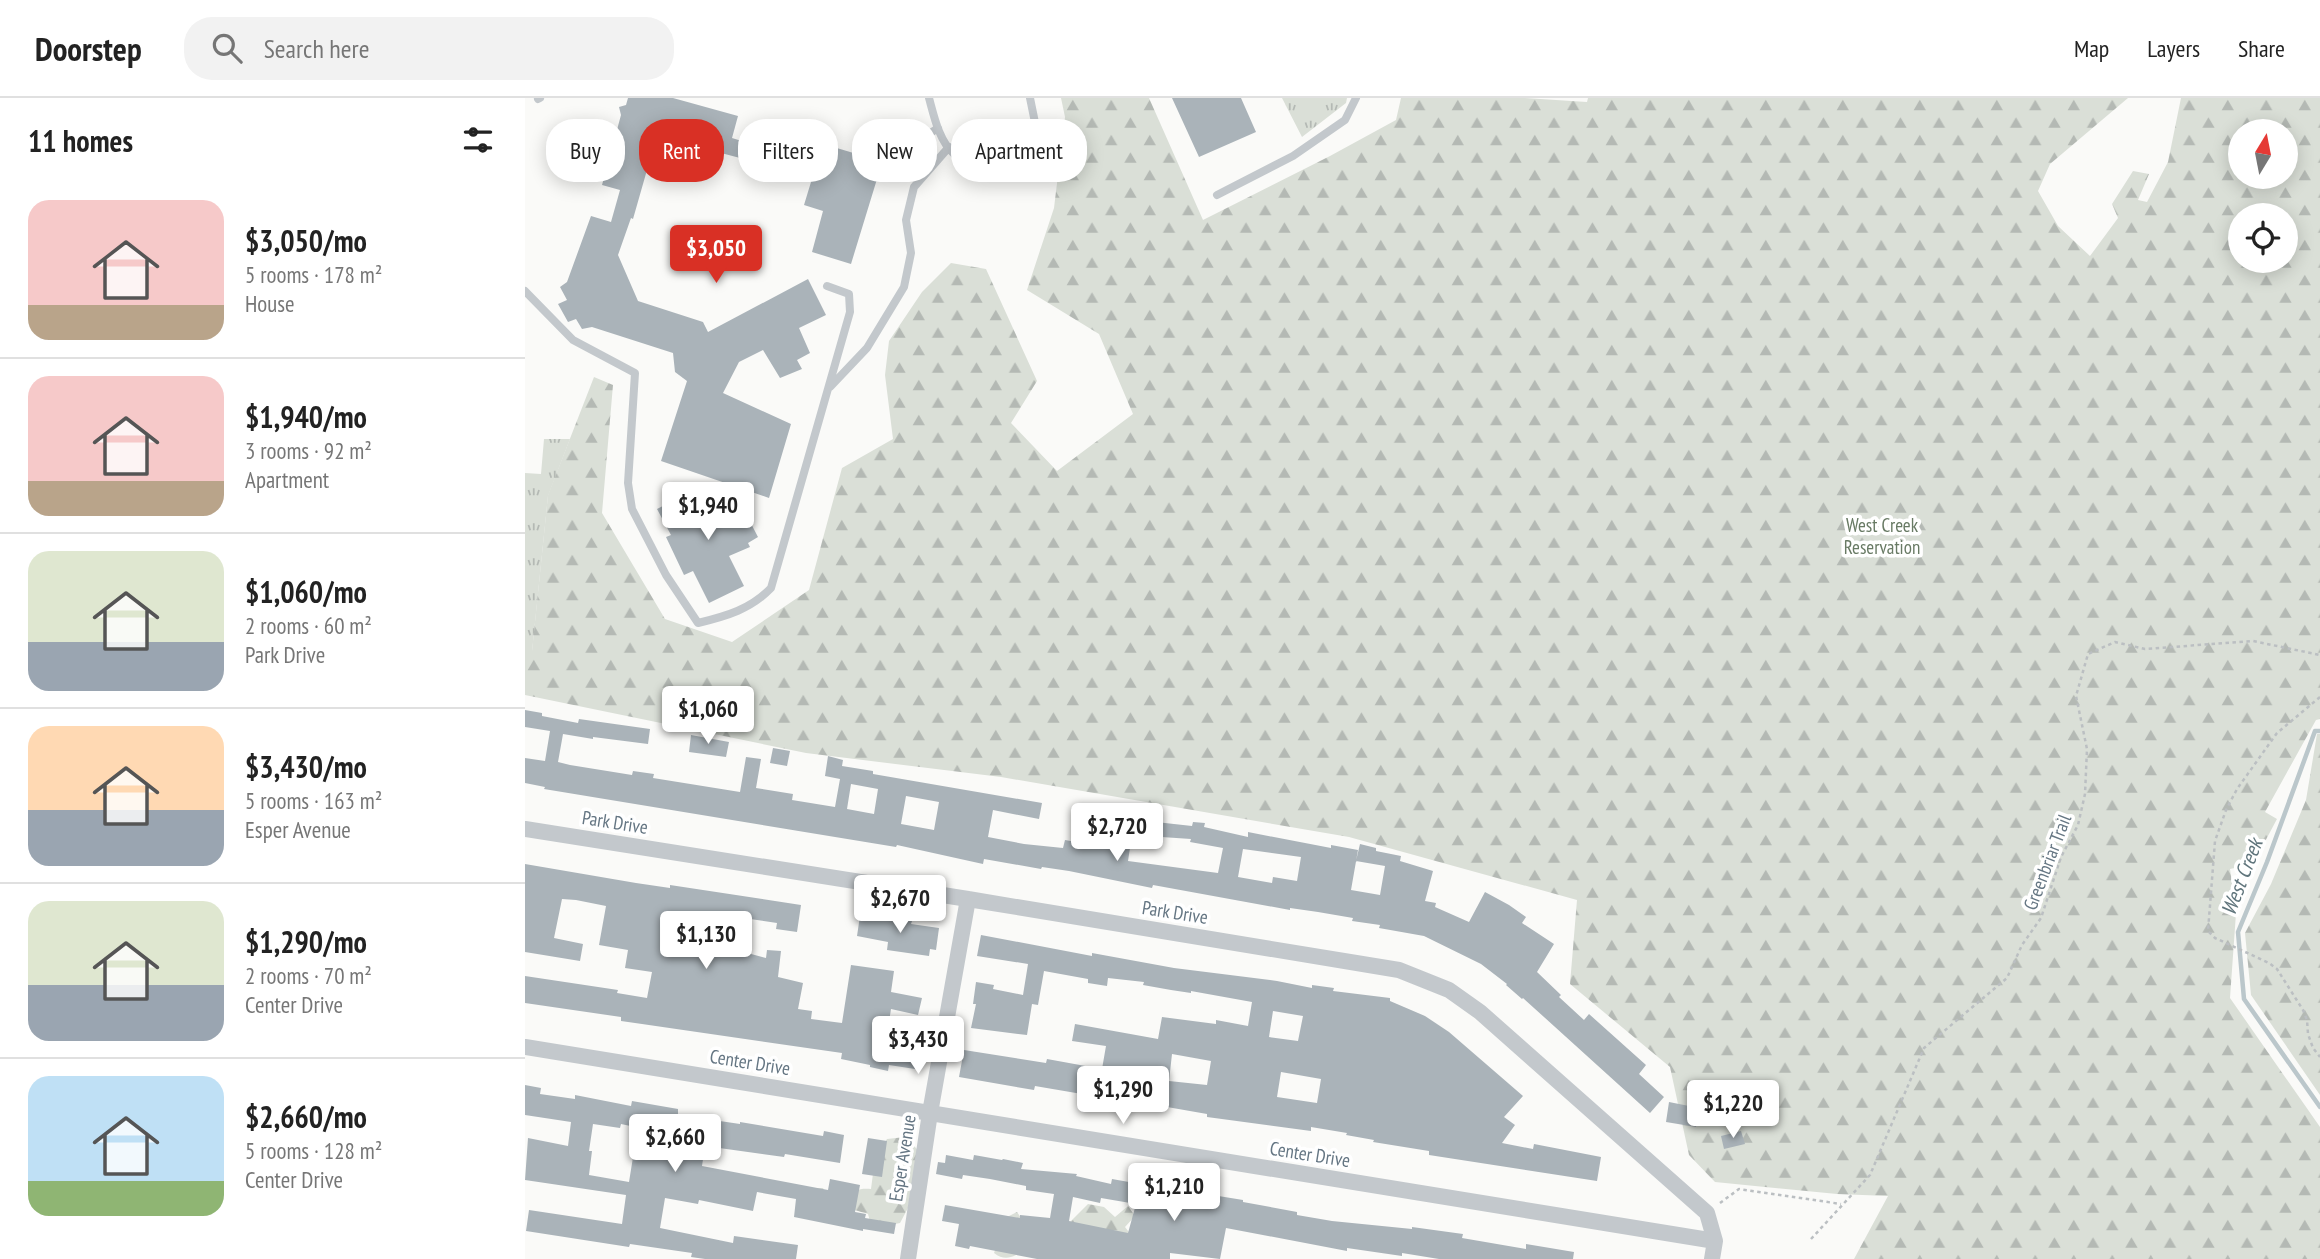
<!DOCTYPE html>
<meta charset="utf-8">
<style>
:root{--surface:#fff;--page:#f2f2f2;--text:#222;--muted:#767676;--line:#e0e0e0;--accent:#d93025}
body{margin:0;font-family:"PT Sans Narrow",sans-serif;background:var(--page);color:var(--text);height:100vh;display:flex;flex-direction:column;font-size:26px;white-space:nowrap}
*{box-sizing:border-box;margin:0}
p{font-size:23px;color:var(--muted)}
.icon{flex:none;width:38px;height:38px;fill:none;stroke:currentColor;stroke-width:2;stroke-linecap:round;stroke-linejoin:round}
.map{position:relative;flex:1;overflow:hidden}
.details{display:flex;flex-direction:column;background:var(--surface);width:525px}
.details>*{flex:none}
.hud{position:absolute;left:21px;top:21px;width:665px;height:63px;display:flex;gap:14px}
.needle{width:46px;rotate:10deg}
.buttons{position:absolute;left:1703px;top:21px;display:grid;gap:14px}
.buttons a{display:grid;place-items:center;width:70px;height:70px;border-radius:50%;background:var(--surface);box-shadow:0 4px 18px #0003;font-size:35px}
.price{position:absolute;translate:-50% -60px;padding:0 16px;border-radius:7px;background:#fff;color:#222;font-size:23px;line-height:46px;filter:drop-shadow(0 2px 4px #0008)}
.price::after{content:'';position:absolute;left:50%;top:42px;width:21px;height:16px;margin-left:-10px;background:inherit;clip-path:polygon(0 0,100% 0,50% 100%)}
.price.current{background:var(--accent);color:#fff}
ul{padding:0;list-style:none}
li{display:flex;align-items:center;gap:21px;height:175px;padding:0 28px}
li+li{border-top:2px solid var(--line)}
li span{display:grid;place-items:center;flex:none;width:196px;height:140px;border-radius:21px;color:#555}
li>.icon{margin-inline-start:auto}
span .icon{width:84px;height:84px;fill:#fffc;stroke-width:1}
li b{font-size:30px}
h2{display:flex;justify-content:space-between;align-items:center;height:84px;padding:0 28px;font-size:30px}
.pill{padding:0 24px;border-radius:28px;background:var(--surface);box-shadow:0 4px 18px #0003;font-size:24px;line-height:63px}
.pill.current{background:var(--accent);color:#fff}
header{display:flex;align-items:center;gap:42px;box-sizing:border-box;height:98px;padding:0 35px;background:var(--surface);border-bottom:2px solid var(--line)}
header strong{font-size:33px}
nav{display:flex;gap:38px;margin-inline-start:auto;font-size:24px}
.search{width:490px;height:63px;background:var(--page);display:flex;align-items:center;gap:18px;box-sizing:border-box;padding:0 24px;border-radius:28px;color:var(--muted);font-size:26px}
main{display:flex;flex:1;min-height:0}
.map>svg:first-child{display:block}
.grass{fill:url(#grass-tufts)}
.forest{fill:url(#forest-firs);fill-rule:evenodd}
.lines{fill:none;stroke-linecap:round;stroke-linejoin:round}
.stream{stroke:#bbc7cb;stroke-width:4.5}
.building{fill:#aab3b9;fill-rule:evenodd}
.path{stroke:#bbbfc2;stroke-width:2.5;stroke-dasharray:3.5 3.5;stroke-linecap:butt}
.lane{stroke:#c3c8cc;stroke-width:8}
.street{stroke:#c3c8cc;stroke-width:16}
.labels{text-anchor:middle;stroke-width:7;stroke-linejoin:round;paint-order:stroke}
.park-label{font-size:19px;fill:#687a64;stroke:#fff}
.street-label{font-size:19px;fill:#657683;stroke:#fff}
.water-label{font-size:21px;font-style:italic;fill:#60757c;stroke:#fff}
</style>
<header>
<strong>Doorstep</strong>
<div class="search"><svg class="icon" aria-label="search" viewBox="0 0 24 24"><circle cx="10" cy="10" r="6"/><path d="M15 15l6 6"/></svg>Search here</div>
<nav><a>Map</a><a>Layers</a><a>Share</a></nav>
</header>
<main>
<section class="details">
<h2>11 homes<svg class="icon" aria-label="filters" viewBox="0 0 24 24"><path d="M4 7h16M4 17h16"/><circle cx="9" cy="7" r="2"/><circle cx="15" cy="17" r="2"/></svg></h2>
<ul>
<li><span style="background:linear-gradient(#f6c9c9 75%,#b9a48a 0)"><svg class="icon" aria-label="home" viewBox="0 0 24 24"><path d="M3 11l9-7 9 7M6 9v11h12V9"/></svg></span><div><b>$3,050/mo</b><p>5 rooms · 178 m²</p><p>House</p></div></li>
<li><span style="background:linear-gradient(#f6c9c9 75%,#b9a48a 0)"><svg class="icon" aria-label="home" viewBox="0 0 24 24"><path d="M3 11l9-7 9 7M6 9v11h12V9"/></svg></span><div><b>$1,940/mo</b><p>3 rooms · 92 m²</p><p>Apartment</p></div></li>
<li><span style="background:linear-gradient(#dfe7d0 65%,#9aa5b1 0)"><svg class="icon" aria-label="home" viewBox="0 0 24 24"><path d="M3 11l9-7 9 7M6 9v11h12V9"/></svg></span><div><b>$1,060/mo</b><p>2 rooms · 60 m²</p><p>Park Drive</p></div></li>
<li><span style="background:linear-gradient(#ffd9b3 60%,#9aa5b1 0)"><svg class="icon" aria-label="home" viewBox="0 0 24 24"><path d="M3 11l9-7 9 7M6 9v11h12V9"/></svg></span><div><b>$3,430/mo</b><p>5 rooms · 163 m²</p><p>Esper Avenue</p></div></li>
<li><span style="background:linear-gradient(#dfe7d0 60%,#9aa5b1 0)"><svg class="icon" aria-label="home" viewBox="0 0 24 24"><path d="M3 11l9-7 9 7M6 9v11h12V9"/></svg></span><div><b>$1,290/mo</b><p>2 rooms · 70 m²</p><p>Center Drive</p></div></li>
<li><span style="background:linear-gradient(#bfe0f5 75%,#8fb573 0)"><svg class="icon" aria-label="home" viewBox="0 0 24 24"><path d="M3 11l9-7 9 7M6 9v11h12V9"/></svg></span><div><b>$2,660/mo</b><p>5 rooms · 128 m²</p><p>Center Drive</p></div></li>
</ul>
</section>
<div class="map">
<svg width="1795" height="1161" viewBox="0 0 1795 1161">
<defs>
<pattern id="grass-tufts" width="24" height="20" patternUnits="userSpaceOnUse" patternTransform="scale(1.75)"><rect width="24" height="20" fill="#dadfd7"/><path d="M3 7l-1-3M5 7V3M7 7l1-3M15 17l-1-3M17 17v-4M19 17l1-3" fill="none" stroke="#b4b9b4"/></pattern>
<pattern id="forest-firs" width="22" height="20" patternUnits="userSpaceOnUse" patternTransform="scale(1.75)"><rect width="22" height="20" fill="#dadfd7"/><path d="M5 1l3.5 6h-7zM16 11l3.5 6h-7z" fill="#b4b9b4"/></pattern>
</defs>
<rect width="100%" height="100%" fill="#fafaf8"/>
<!-- grass -->
<path class="grass" d="M757 0H822L821 5 777 39Z
M19 341H45L23 398 7 554H0V375L16 376Z"/>
<!-- forest -->
<path class="forest" d="M536 0H624L678 122 805 58 871 22 876 0H1000L1062 4 1063 0H1603L1525 66 1513 93 1533 128 1565 158 1593 120 1587 106 1608 73 1624 76 1613 102 1622 104 1643 64 1656 0H1795V621L1791 622 1740 714 1752 721 1728 766 1705 771 1711 815 1705 900 1795 1029V1161H1329L1363 1098 1312 1096 1190 1084 1164 1057 1145 969 1045 886 1052 802 824 739 476 679 281 655 0 597V554L7 553 23 397 69 279 88 287 77 415 140 521 207 544 284 492 317 370 368 341 360 277 364 243 397 194 426 165 461 171 512 283 486 325 532 373 608 316 574 236 502 192 529 110 540 19ZM1715 33H1760V79H1715ZM1715 117H1760V163H1715Z
M1792 636H1795V997L1726 897 1720 835 1746 786 1781 702Z
M380 1039 393 1052 383 1110 375 1125 355 1129 346 1127 343 1116C323 1110 315 1108 297 1119L287 1116 297 1107 285 1103 278 1096 287 1090H298L304 1101 313 1092 321 1100C329 1092 335 1090 346 1091L350 1060 362 1041Z
M563 1106 579 1109 590 1119 603 1108 610 1118 600 1129 610 1142 491 1157C483 1161 477 1161 469 1155L475 1139 480 1120 492 1114 505 1133 538 1131Z"/>
<g class="lines">
<!-- stream -->
<path class="stream" d="M1795 633H1790L1742 764 1713 834 1719 901 1795 1009"/>
</g>
<!-- building -->
<path class="building" d="M103 0H148L213 18 207 40 245 52 252 32 355 63 356 68 326 166 287 154 298 113 279 107 286 84 215 62V60L166 47 153 50 151 59 124 65 108 121 106 120 93 157 113 203 178 224 183 234 283 181 301 217 274 230 285 255 272 262 277 271 255 280 238 252 214 264 198 295 266 326 244 400 136 363 162 283 150 274 148 255 67 229 57 231 51 221 43 224 33 206 42 202 35 189 42 184 66 118 86 124 95 92 77 87 96 17 94 9 101 7Z
M647 0H716L731 34 674 59Z
M208 391 233 439 223 445 225 449 204 458 219 488 184 505 168 473 159 477 141 439 146 437 132 411 167 393 180 420 201 410Z
M0 612 17 615V618L53 625 54 621 125 631 123 646 68 639V641L38 636 33 664 45 667 107 677 108 673 129 676 128 680 215 694 221 659 236 661 231 690 268 696 267 702 310 709 315 681 300 678 303 658 318 662 317 668 348 673V676L517 705 514 721 468 712 463 739 499 746 538 750 540 742 580 749 585 721 612 725 613 722 667 728 668 724 680 725 679 729 723 739V734L806 750V747L833 752 826 792 855 797 860 768 831 763 835 746 851 750V753L876 758 875 763 908 773 900 803 911 805 910 809 944 824 960 794 984 807 1001 819 997 825 1029 846 1012 874 1036 897 1034 899 1059 922 1064 916 1121 967 1114 976 1139 999 1125 1015 998 900 997 901 981 887 982 886 956 866 899 838 854 830 855 827 827 823 828 820 793 814 765 810V812L628 787 627 790 544 773 517 769 516 771 459 761 458 766 372 747 371 749 19 691 20 689 0 685V660L20 663 25 633 0 629ZM326 686 353 691 349 716 322 711ZM381 698 414 704 409 732 376 726ZM607 737 666 741 665 744 698 750 693 775 603 763ZM718 751 776 759 772 783 748 779 747 785 713 779Z
M166 637 204 644 201 659 164 654Z
M248 650 265 653 262 668 245 665Z
M0 766 111 785 145 790V787L276 807 272 834 251 831 252 825 191 816 190 822 155 817 150 843 187 849 188 842 204 845V850L241 860 242 852 256 853 253 879 278 885 273 911 287 913 286 921 317 925 326 867 369 873 366 894 397 900 393 917 366 911 362 937 370 939 369 943 394 947 390 971 364 967 363 973 345 969V967L316 961 317 955 117 926 96 923V919L0 905V878L93 892 92 895 122 900 127 874 100 870 103 852 74 847 81 808 51 802 37 801 29 840 58 846 55 863 0 854Z
M335 818 366 823 367 820 387 823 386 826 414 830 411 852 405 851 404 858 362 852 363 844 332 838Z
M456 837 567 858V855L649 870 752 883 787 890V887L809 890 808 893 865 900V903L900 918 924 934 998 998 979 1019 990 1027 977 1045 1008 1051 1009 1046 1076 1059 1072 1083 904 1057V1053L848 1044 849 1042 821 1037 822 1035 786 1029V1033L682 1019V1016L625 1006 626 1002 592 998V1002L510 988 509 992 434 979 439 952 521 965 522 961 577 971 581 948 547 943 550 926 633 941 637 919 691 926V922L723 928 727 904 666 893V895L646 892 618 887 619 884 583 880 582 888 563 885V881L519 873 513 907 507 906 502 937 446 930 451 906H448L451 884 469 887 468 891 498 897 503 866 452 858ZM748 913 778 918 773 943 744 939ZM647 956 686 963 682 987 644 983ZM756 974 796 981 792 1005 752 999Z
M0 987 16 990 15 996 50 1001V997L106 1008 107 1003 153 1011V1016L188 1022 215 1026V1024L298 1038 299 1033 319 1037 315 1065 260 1056 259 1059 180 1048 177 1068 303 1092 305 1081 335 1087 330 1114 341 1116 340 1120 371 1125 369 1136 338 1131V1133L269 1119 271 1101 232 1094 228 1113 174 1102 173 1106 140 1100 135 1130 208 1145 209 1138 273 1147 271 1161H180L166 1159 167 1155 105 1146 104 1149 1 1133 4 1112 97 1126 101 1097 0 1082 3 1040 43 1048 46 1024 0 1017ZM68 1026 95 1030 96 1026 129 1033 126 1056 109 1053 104 1084 64 1077 67 1053H64Z
M1144 1004 1174 1010 1171 1029 1141 1024Z
M1216 1033 1220 1046 1199 1051 1196 1038Z
M343 1040 362 1043 357 1079 337 1076Z
M421 1057 448 1062 449 1057 477 1062 478 1061 498 1065 496 1071 552 1076 551 1078 586 1086 587 1081 615 1086V1083L635 1087 633 1098 667 1105 669 1094 718 1102V1104L772 1114V1117L807 1123 887 1131V1129L938 1136 937 1140 1001 1151V1146L1049 1154 1048 1161H914L877 1155V1158L822 1150V1153L701 1130 695 1161 645 1155V1161H512L445 1148 444 1151 430 1148 434 1126 417 1123 420 1107 495 1120V1117L525 1120 529 1096 501 1092V1088L465 1081 438 1077 437 1081 411 1076 413 1064 420 1065ZM548 1099 575 1105 576 1100 611 1106 603 1135 544 1123Z"/>
<g class="lines">
<!-- path -->
<path class="path" d="M1795 599 1752 635 1712 691 1701 712 1690 743 1683 833 1690 840 1744 865 1752 871 1778 912 1782 922 1783 936 1788 950 1795 959
M1195 1105 1214 1091 1316 1106
M1286 1141 1345 1077 1399 950 1482 880 1497 847 1516 820 1536 759 1553 727 1560 696 1562 651 1551 598 1563 556 1590 544 1620 551 1728 543 1795 557"/>
<!-- lane -->
<path class="lane" d="M404 0C409 18 414 43 429 56 432 60 439 62 443 65L515 49 505 0
M13 1 15 0
M361 64 413 30
M692 97 768 58 820 22 831 0
M0 193 48 242 110 275 103 385 107 411 141 477 173 525C202 518 226 511 246 490L325 214 324 196 302 188
M305 289 342 250 379 189 386 155 381 122 389 89 424 49"/>
<!-- street -->
<path class="street" d="M0 731 443 801 874 872 924 892 955 914 1182 1115 1190 1143 1187 1161
M0 949 1190 1143
M383 1161 405 1015 443 801"/>
</g>
<g class="labels">
<!-- park labels -->
<g class="park-label">
<text x="1357" y="434">West Creek<tspan x="1357" dy="22">Reservation</tspan></text>
</g>
<!-- street labels -->
<g class="street-label">
<text transform="translate(90 724) rotate(9)" y="7">Park Drive</text>
<text transform="translate(1522 764) rotate(-69)" y="7">Greenbriar Trail</text>
<text transform="translate(650 814) rotate(9)" y="7">Park Drive</text>
<text transform="translate(225 964) rotate(9)" y="7">Center Drive</text>
<text transform="translate(785 1056) rotate(9)" y="7">Center Drive</text>
<text transform="translate(377 1060) rotate(-81)" y="7">Esper Avenue</text>
</g>
<!-- water labels -->
<g class="water-label">
<text transform="translate(1717 779) rotate(-69)" y="7">West Creek</text>
</g>
</g>
</svg>
<div class="buttons">
<a><svg class="needle" viewBox="-14 -14 28 28"><path d="M0-13l5 13h-10z" fill="#e53935"/><path d="M0 13l5-13h-10z" fill="#767676"/></svg></a>
<a><svg class="icon" aria-label="locate" viewBox="0 0 24 24"><circle cx="12" cy="12" r="6"/><path d="M12 2v4M12 18v4M2 12h4M18 12h4"/></svg></a>
</div>
<b class="price current" style="left:191px;top:187px">$3,050</b>
<b class="price" style="left:183px;top:444px">$1,940</b>
<b class="price" style="left:183px;top:648px">$1,060</b>
<b class="price" style="left:592px;top:765px">$2,720</b>
<b class="price" style="left:375px;top:837px">$2,670</b>
<b class="price" style="left:181px;top:873px">$1,130</b>
<b class="price" style="left:393px;top:978px">$3,430</b>
<b class="price" style="left:598px;top:1028px">$1,290</b>
<b class="price" style="left:1208px;top:1042px">$1,220</b>
<b class="price" style="left:150px;top:1076px">$2,660</b>
<b class="price" style="left:649px;top:1125px">$1,210</b>
<div class="hud">
<a class="pill">Buy</a>
<a class="pill current">Rent</a>
<a class="pill">Filters</a>
<a class="pill">New</a>
<a class="pill">Apartment</a>
</div>
</div>
</main>
